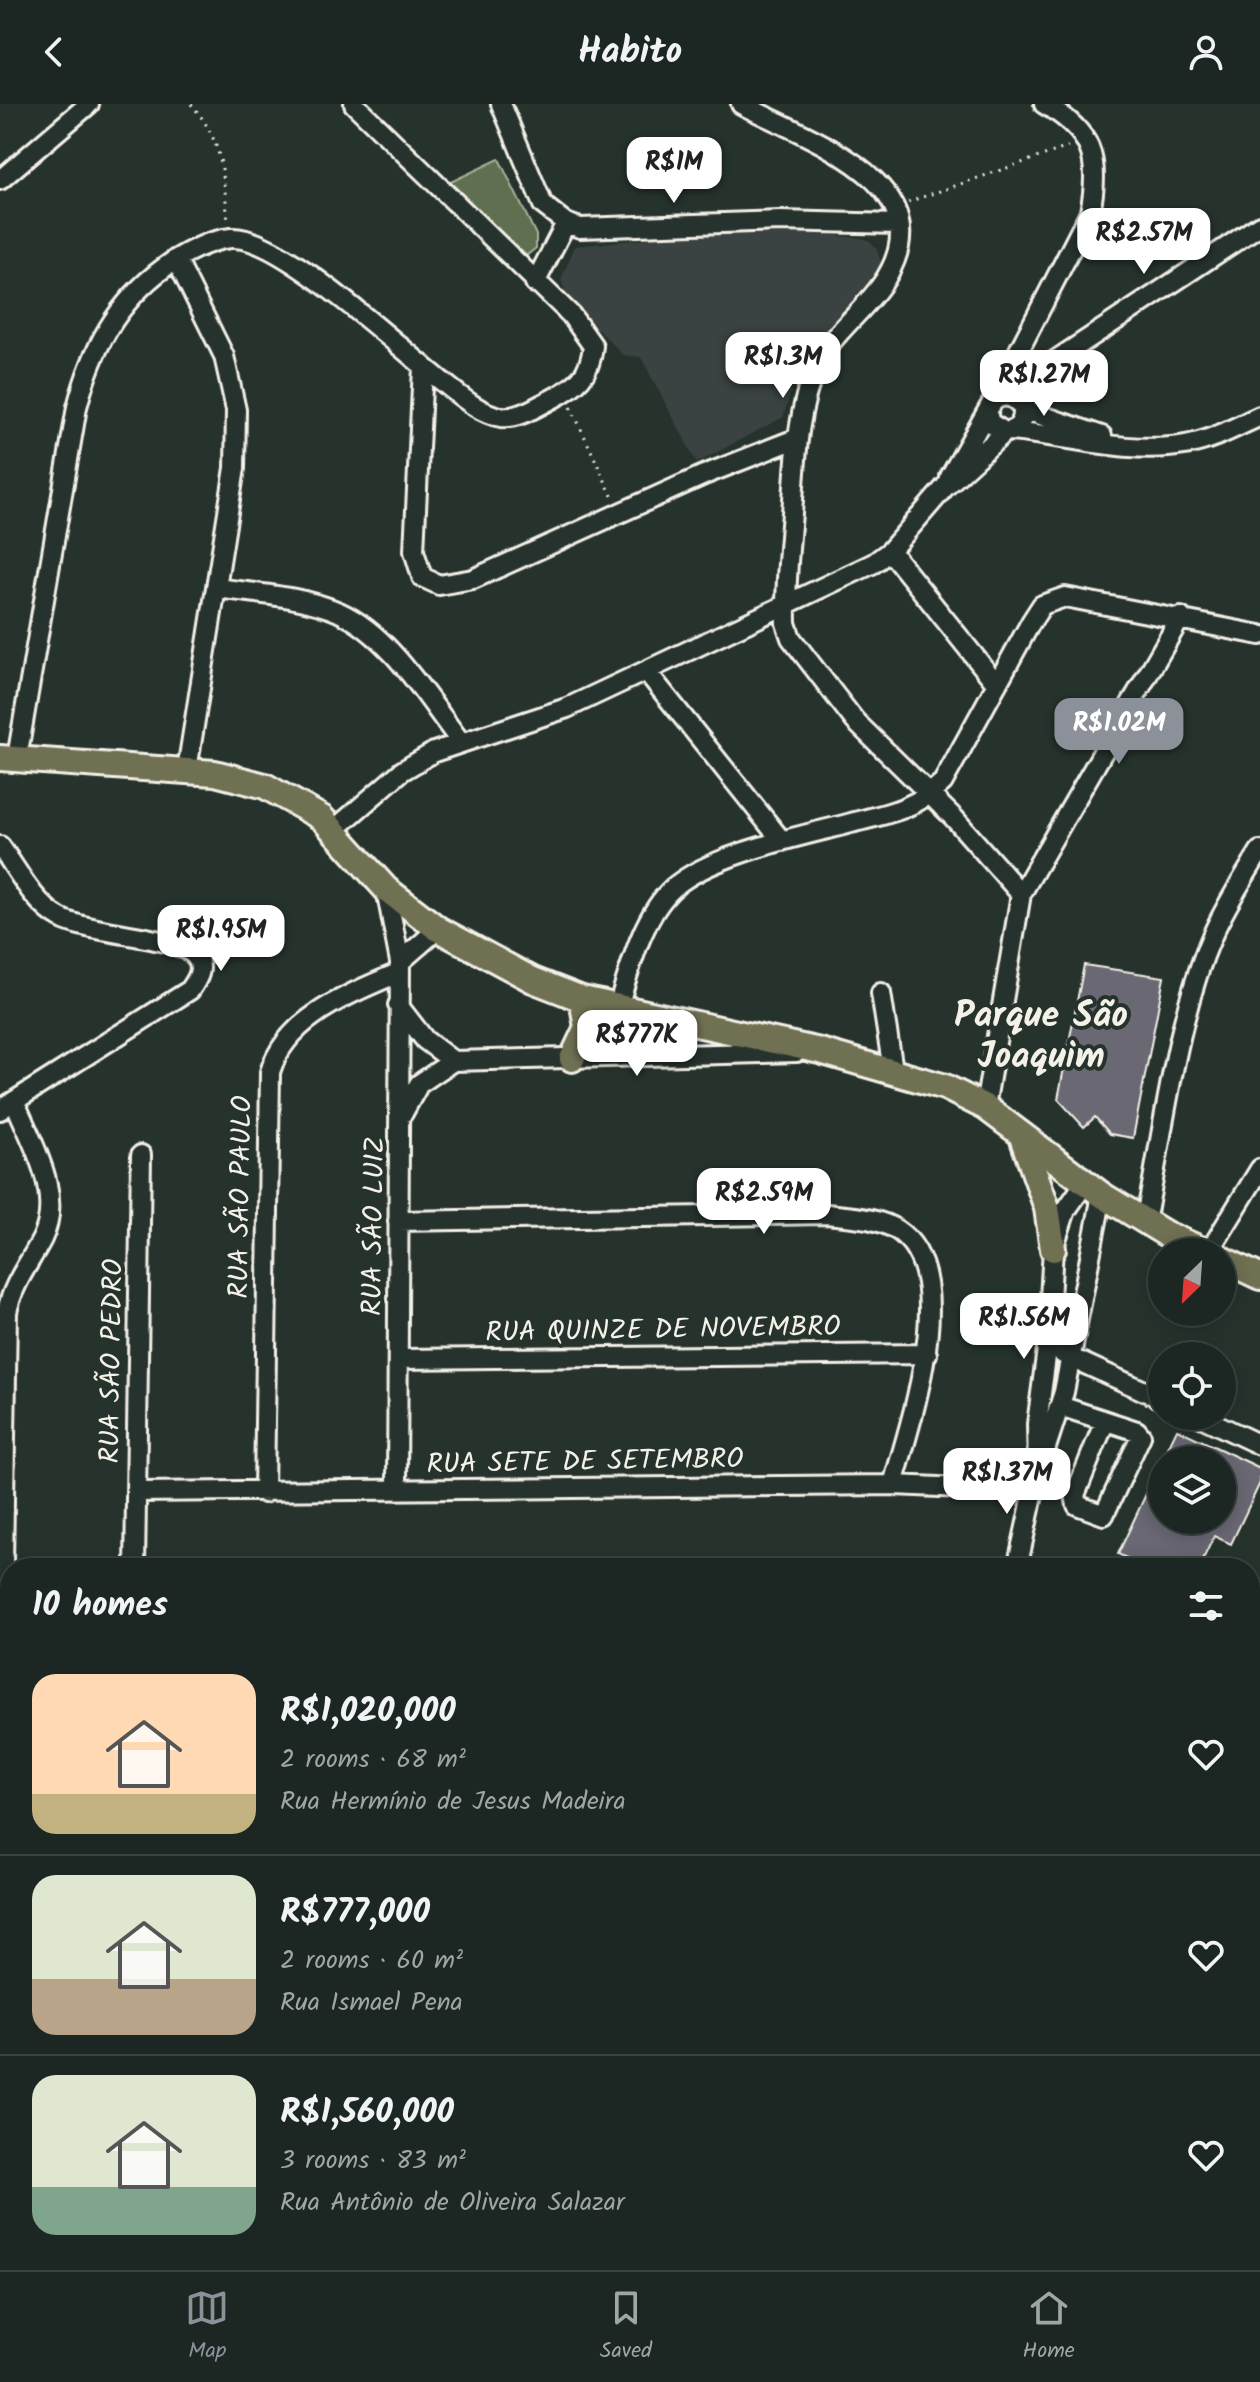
<!DOCTYPE html>
<meta charset="utf-8">
<style>
:root{--surface:#1c2622;--page:#252e2a;--text:#f1f3f6;--muted:#a0a5a5;--line:#3a4340;--accent:#8c9099}
body{margin:0;font-family:Kalam,sans-serif;background:var(--page);color:var(--text);height:100vh;display:flex;flex-direction:column;font-size:30px;white-space:nowrap}
*{box-sizing:border-box;margin:0}
p{font-size:26px;color:var(--muted)}
.icon{flex:none;width:44px;height:44px;fill:none;stroke:currentColor;stroke-width:2;stroke-linecap:round;stroke-linejoin:round}
.map{position:relative;flex:1;overflow:hidden}
.sheet{position:absolute;left:0px;top:1454px;width:1260px;height:712px;display:flex;flex-direction:column;background:var(--surface);border-radius:32px 32px 0 0;box-shadow:0 4px 20px #0003,0 0 0 2px var(--line)}
.sheet>*{flex:none}
.needle{width:52px;rotate:205deg}
.buttons{position:absolute;left:1148px;top:1134px;display:grid;gap:16px}
.buttons a{display:grid;place-items:center;width:88px;height:88px;border-radius:50%;background:var(--surface);box-shadow:0 4px 20px #0003,0 0 0 2px var(--line);font-size:40px}
.price{position:absolute;translate:-50% -68px;padding:0 18px;border-radius:16px;background:#fff;color:#222;font-size:26px;line-height:52px;filter:drop-shadow(0 2px 4px #0008)}
.price::after{content:'';position:absolute;left:50%;top:48px;width:24px;height:18px;margin-left:-12px;background:inherit;clip-path:polygon(0 0,100% 0,50% 100%)}
.price.active{background:var(--accent);color:#fff}
ul{padding:0;list-style:none}
li{display:flex;align-items:center;gap:24px;height:200px;padding:0 32px}
li+li{border-top:2px solid var(--line)}
li span{display:grid;place-items:center;flex:none;width:224px;height:160px;border-radius:24px;color:#555}
li>.icon{margin-inline-start:auto}
span .icon{width:96px;height:96px;fill:#fffc;stroke-width:1}
li b{font-size:34px}
h2{display:flex;justify-content:space-between;align-items:center;height:96px;padding:0 32px;font-size:34px}
header{display:flex;justify-content:space-between;align-items:center;height:104px;padding:0 32px;background:var(--surface);font-size:36px;font-weight:800}
.menu{display:flex;justify-content:space-around;align-items:center;height:112px;border-top:2px solid var(--line);background:var(--surface);font-size:22px;color:var(--muted)}
.menu a{display:grid;justify-items:center;gap:4px}
.menu .active{color:var(--accent)}
.map>svg:first-child{display:block}
.built{fill:#3a4342}
.green{fill:#5f6f51;stroke:#aab09c;stroke-width:2}
.lines{fill:none;stroke-linecap:round;stroke-linejoin:round}
.stream{stroke:#8a9e9b;stroke-width:5}
.building{fill:#696773;stroke:#f4f1e8;stroke-width:2}
.minor-casing{stroke:#f4f1e8;stroke-width:24}
.major-casing{stroke:#f4f1e8;stroke-width:30}
.path{stroke:#f4f1e8;stroke-width:3;stroke-dasharray:2 6;stroke-linecap:butt}
.minor{stroke:#26332d;stroke-width:18}
.major{stroke:#706f52;stroke-width:24}
.labels{text-anchor:middle;stroke-width:8;stroke-linejoin:round;paint-order:stroke}
.street-label{font-size:28px;fill:#f4f1e8;stroke:#26332d}
.district-label{font-size:36px;font-weight:bold;fill:#f4f1e8;stroke:#26332d}
</style>
<header><svg class="icon" aria-label="back" viewBox="0 0 24 24"><path d="M15 5l-7 7 7 7"/></svg>Habito<svg class="icon" aria-label="person" viewBox="0 0 24 24"><circle cx="12" cy="8" r="4"/><path d="M4 21q1-7 8-7t8 7"/></svg></header>
<div class="map">
<svg width="1260" height="2166" viewBox="0 0 1260 2166">
<rect width="100%" height="100%" fill="#26332d"/>
<filter id="ink" filterUnits="userSpaceOnUse"><feTurbulence type="fractalNoise" baseFrequency=".0125" numOctaves="2"/><feDisplacementMap in="SourceGraphic" scale="16" xChannelSelector="R" yChannelSelector="G"/><feConvolveMatrix kernelMatrix="1 2 1 2 8 2 1 2 1" color-interpolation-filters="sRGB"/></filter>
<g filter="url(#ink)">
<!-- built -->
<path class="built" d="M693 130H819L861 134 870 137 876 144 882 162 802 254 783 313 697 359 641 253 623 251 567 193 561 176 575 142Z"/>
<!-- green -->
<path class="green" d="M499 55 536 131V144L526 152 514 151 442 82Z"/>
<g class="lines">
<!-- stream -->
<path class="stream" d="M0 1957H10"/>
</g>
<!-- building -->
<path class="building" d="M1084 861 1164 873 1133 1034 1110 1030 1095 1013 1084 1023 1058 995Z
M1177 1325 1260 1364V1379L1231 1440 1214 1432 1199 1464H1148L1118 1450 1162 1356V1416H1222V1356H1162Z"/>
<g class="lines">
<!-- minor casing -->
<g class="minor-casing">
<path id="minor" d="M501 0 543 101 566 119 580 124 780 117 897 120
M741 0C804 34 945 77 886 174 866 207 830 229 815 265 796 311 796 361 792 409 789 446 785 482 786 519L791 534 855 617 954 714 1021 790
M0 76 89 0
M176 155 224 252 236 306 235 364 187 666
M535 179 566 119
M423 263 414 447 422 473 439 481 473 475 704 371 798 334
M1003 292 1025 271 1053 258 1260 121
M993 297 1090 108C1101 54 1092 27 1044 0
M1022 301 1051 261
M1023 305 1102 332
M1011 327C1068 332 1127 351 1185 341 1211 337 1236 323 1260 312
M950 373 993 297C1004 289 1016 292 1023 305 1024 318 1018 326 1005 328L990 319 987 308
M890 447 995 578
M218 484C257 490 302 492 339 508 391 532 426 593 460 637
M647 568 782 737
M17 654 77 303C92 245 116 199 165 163 182 150 209 136 231 134 279 130 398 243 439 275 457 289 478 309 501 313 519 315 536 303 552 295 577 282 590 271 593 242L571 211 354 0
M334 726 402 667 434 648 567 604 874 459 890 447 945 383 1005 328
M0 742C17 765 34 800 60 814 89 830 181 832 196 853 205 864 197 876 190 886L0 1006
M386 785 400 858 397 1386
M400 858 438 825
M881 889 893 966
M398 901 425 936 453 957
M618 903C630 864 642 812 674 783 712 750 802 732 851 719 889 709 914 706 943 678L1031 518 1042 501 1065 493 1260 531
M985 1003 1021 790 1181 513
M403 1009 419 980 453 957 797 948
M398 1117 827 1110C851 1113 876 1113 897 1126 963 1169 909 1321 893 1381
M1145 1118C1164 1026 1175 918 1212 832 1225 802 1243 775 1260 747
M1209 1148 1260 1065
M1063 1250 1162 1295
M399 1255 927 1250
M1060 1302 1137 1327 1141 1332 1104 1411 1077 1401 1075 1391 1105 1317
M1199 1312 1260 1341
M1038 1365 1037 1320 1047 1245 1053 1145 1066 1106 1085 1079
M136 1388 893 1381 1034 1387
M264 1389 270 968C287 912 351 890 400 868
M135 1464 141 1051
M1017 1464 1038 1368 1064 1288 1102 1091
M1250 1585 1260 1563
M0 1649 7 1208C13 1179 29 1160 42 1135 64 1090 32 1040 15 998
M0 1910H10
M0 1925H10
M1250 1980H1260
M0 2003 10 2004
M1250 2019H1260
M1250 2065H1260
M0 2145 10 2146
M291 2156 296 2166
M948 2156 949 2166
M1005 2156 1014 2166
M129 2166 130 2156
M714 2166 729 2156"/>
</g>
<!-- major casing -->
<g class="major-casing">
<path id="major" d="M0 654 215 669 265 682 322 714 386 785 438 825 533 876 582 895 820 947 945 983 985 1003 1102 1091 1166 1130 1207 1148
M572 955 587 923 582 895
M1021 1030 1047 1104 1053 1145
M1222 1155 1260 1173"/>
</g>
<!-- path -->
<path class="path" d="M191 0C224 38 223 70 228 118
M908 98 1068 43
M571 303 613 394"/>
<!-- minor -->
<use href="#minor" class="minor"/>
<!-- major -->
<use href="#major" class="major"/>
</g>
</g>
<g class="labels">
<!-- street labels -->
<g class="street-label">
<text transform="translate(239 1093) rotate(-89)" y="10">RUA SÃO PAULO</text>
<text transform="translate(372 1122) rotate(-89)" y="10">RUA SÃO LUIZ</text>
<text transform="translate(663 1224) rotate(-1)" y="10">RUA QUINZE DE NOVEMBRO</text>
<text transform="translate(110 1257) rotate(-89)" y="10">RUA SÃO PEDRO</text>
<text transform="translate(585 1356) rotate(-1)" y="10">RUA SETE DE SETEMBRO</text>
</g>
<!-- district labels -->
<g class="district-label">
<text x="1041" y="922">Parque São<tspan x="1041" dy="41">Joaquim</tspan></text>
</g>
</g>
</svg>
<div class="buttons">
<a><svg class="needle" viewBox="-14 -14 28 28"><path d="M0-13l5 13h-10z" fill="#e53935"/><path d="M0 13l5-13h-10z" fill="#a0a5a5"/></svg></a>
<a><svg class="icon" aria-label="locate" viewBox="0 0 24 24"><circle cx="12" cy="12" r="6"/><path d="M12 2v4M12 18v4M2 12h4M18 12h4"/></svg></a>
<a><svg class="icon" aria-label="layers" viewBox="0 0 24 24"><path d="M12 4l9 5-9 5-9-5zM3 14l9 5 9-5"/></svg></a>
</div>
<b class="price" style="left:674px;top:101px">R$1M</b>
<b class="price" style="left:1144px;top:172px">R$2.57M</b>
<b class="price" style="left:783px;top:296px">R$1.3M</b>
<b class="price" style="left:1044px;top:314px">R$1.27M</b>
<b class="price active" style="left:1119px;top:662px">R$1.02M</b>
<b class="price" style="left:221px;top:869px">R$1.95M</b>
<b class="price" style="left:637px;top:974px">R$777K</b>
<b class="price" style="left:764px;top:1132px">R$2.59M</b>
<b class="price" style="left:1024px;top:1257px">R$1.56M</b>
<b class="price" style="left:1007px;top:1412px">R$1.37M</b>
<section class="sheet">
<h2>10 homes<svg class="icon" aria-label="filters" viewBox="0 0 24 24"><path d="M4 7h16M4 17h16"/><circle cx="9" cy="7" r="2"/><circle cx="15" cy="17" r="2"/></svg></h2>
<ul>
<li><span style="background:linear-gradient(#ffd9b3 75%,#c2b280 0)"><svg class="icon" aria-label="home" viewBox="0 0 24 24"><path d="M3 11l9-7 9 7M6 9v11h12V9"/></svg></span><div><b>R$1,020,000</b><p>2 rooms · 68 m²</p><p>Rua Hermínio de Jesus Madeira</p></div><svg class="icon" aria-label="heart" viewBox="0 0 24 24"><path d="M12 20l-8-8c-3-5 5-10 8-4 3-6 11-1 8 4z"/></svg></li>
<li><span style="background:linear-gradient(#dfe7d0 65%,#b9a48a 0)"><svg class="icon" aria-label="home" viewBox="0 0 24 24"><path d="M3 11l9-7 9 7M6 9v11h12V9"/></svg></span><div><b>R$777,000</b><p>2 rooms · 60 m²</p><p>Rua Ismael Pena</p></div><svg class="icon" aria-label="heart" viewBox="0 0 24 24"><path d="M12 20l-8-8c-3-5 5-10 8-4 3-6 11-1 8 4z"/></svg></li>
<li><span style="background:linear-gradient(#dfe7d0 70%,#7fa58c 0)"><svg class="icon" aria-label="home" viewBox="0 0 24 24"><path d="M3 11l9-7 9 7M6 9v11h12V9"/></svg></span><div><b>R$1,560,000</b><p>3 rooms · 83 m²</p><p>Rua Antônio de Oliveira Salazar</p></div><svg class="icon" aria-label="heart" viewBox="0 0 24 24"><path d="M12 20l-8-8c-3-5 5-10 8-4 3-6 11-1 8 4z"/></svg></li>
</ul>
</section>
</div>
<nav class="menu">
<a class="active"><svg class="icon" aria-label="map" viewBox="0 0 24 24"><path d="M3 6l6-2 6 2 6-2v14l-6 2-6-2-6 2zM9 4v14M15 6v14"/></svg>Map</a>
<a><svg class="icon" aria-label="saved" viewBox="0 0 24 24"><path d="M7 4h10v16l-5-4-5 4z"/></svg>Saved</a>
<a><svg class="icon" aria-label="home" viewBox="0 0 24 24"><path d="M3 11l9-7 9 7M6 9v11h12V9"/></svg>Home</a>
</nav>
